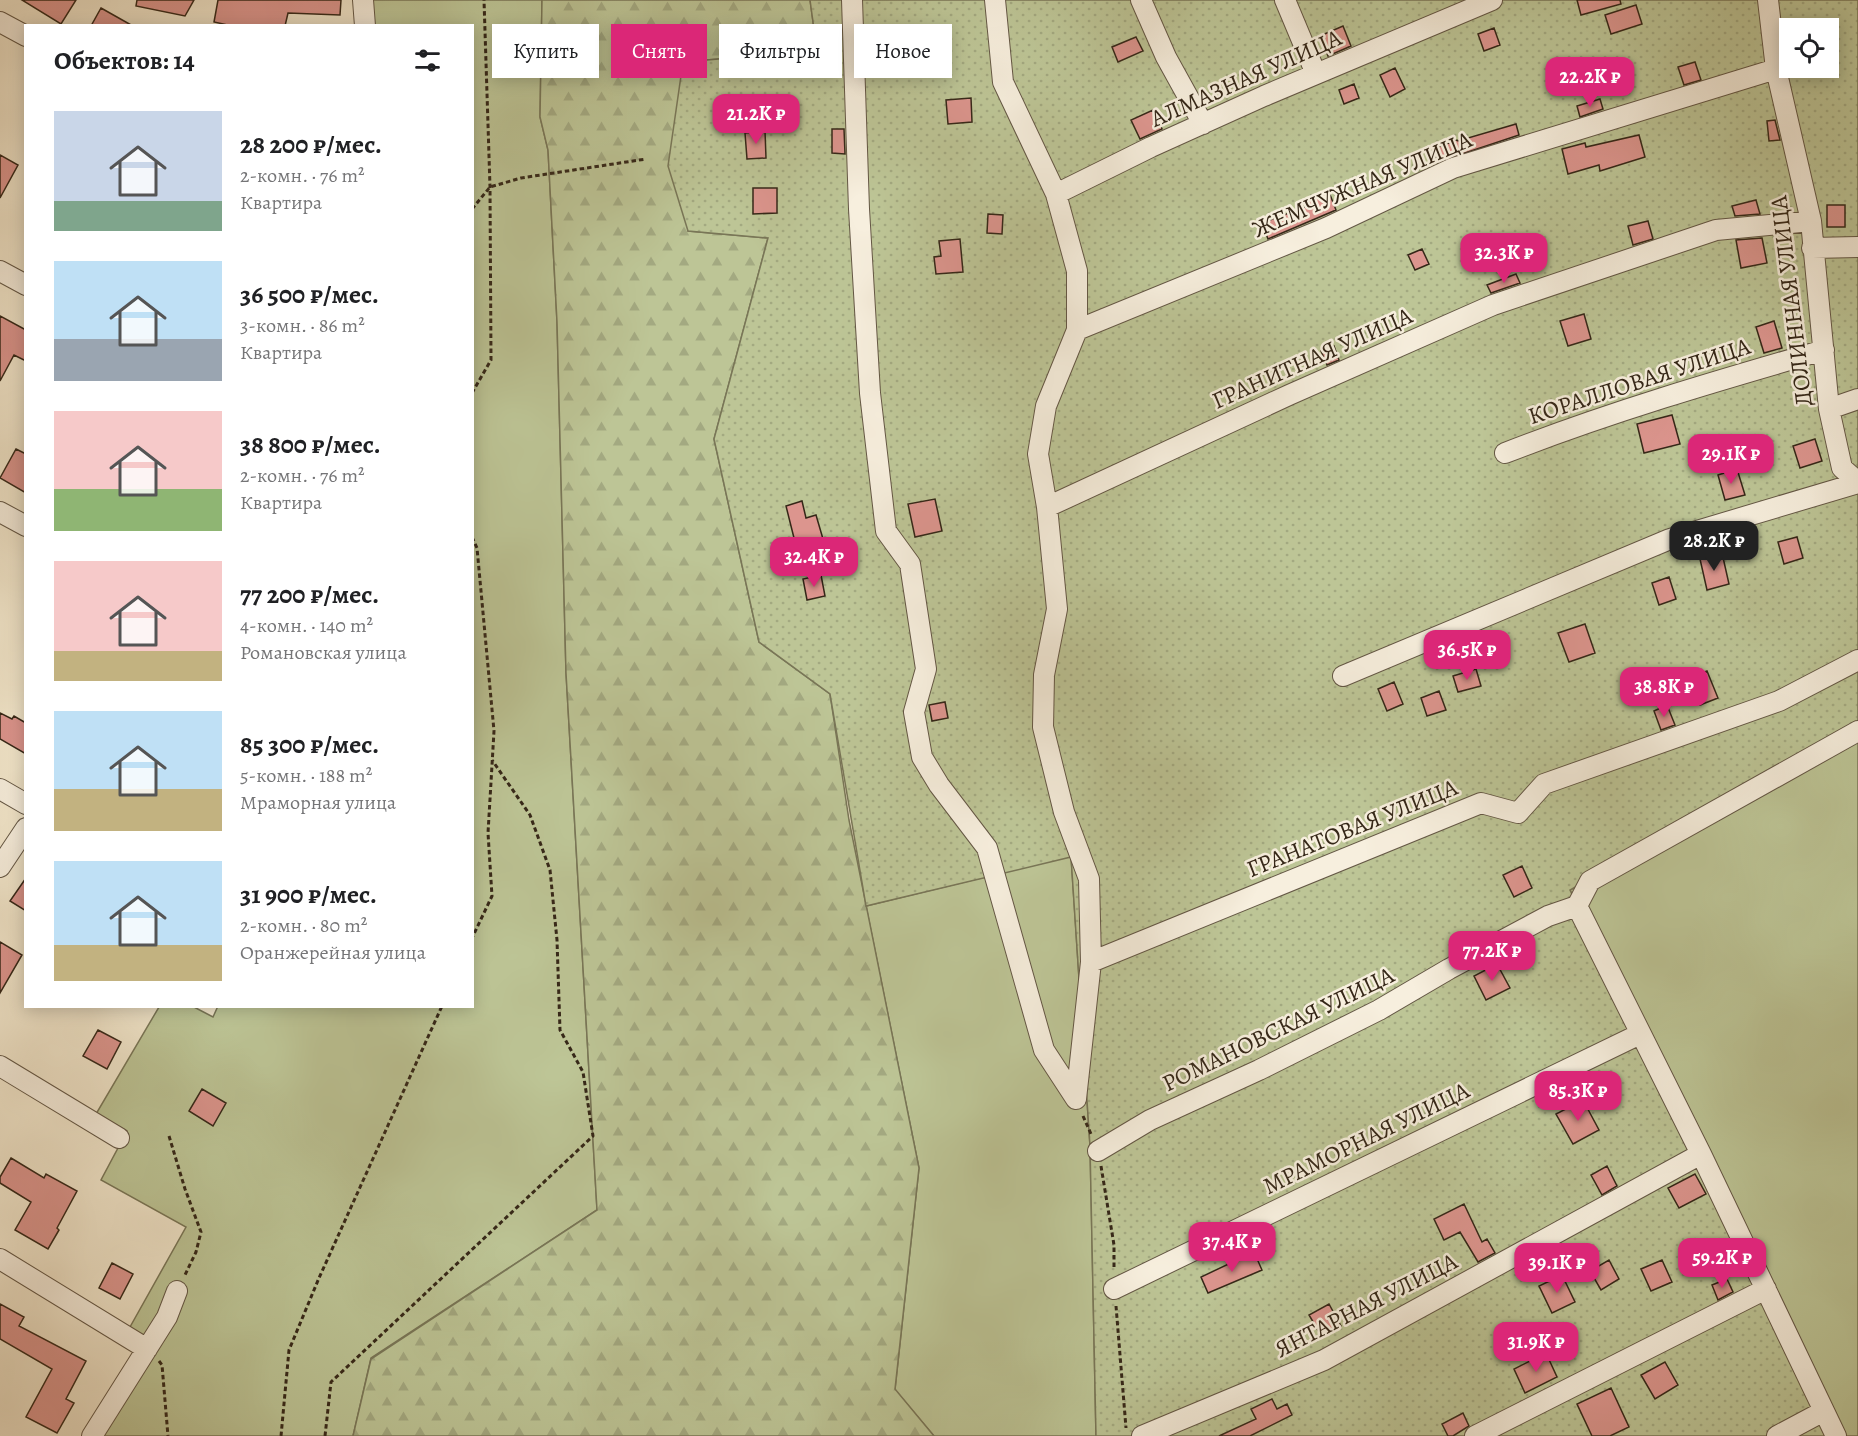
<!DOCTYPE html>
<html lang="ru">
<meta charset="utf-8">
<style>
:root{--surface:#fff;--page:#f6f6f6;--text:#202124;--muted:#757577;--accent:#db2777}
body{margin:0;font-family:Alegreya,serif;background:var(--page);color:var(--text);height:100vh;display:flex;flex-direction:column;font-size:22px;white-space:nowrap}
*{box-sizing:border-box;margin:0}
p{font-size:20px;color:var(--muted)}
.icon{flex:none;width:33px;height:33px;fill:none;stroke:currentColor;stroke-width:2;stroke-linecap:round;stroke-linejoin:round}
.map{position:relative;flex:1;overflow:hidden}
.side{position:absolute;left:24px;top:24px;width:450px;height:984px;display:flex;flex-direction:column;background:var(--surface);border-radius:0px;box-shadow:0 3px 15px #0003}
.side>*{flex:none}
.hud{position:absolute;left:492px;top:24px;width:570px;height:54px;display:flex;gap:12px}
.tools{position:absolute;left:1779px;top:18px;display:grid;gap:12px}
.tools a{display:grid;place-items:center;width:60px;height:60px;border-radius:0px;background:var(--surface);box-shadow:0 3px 15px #0003;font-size:30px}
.price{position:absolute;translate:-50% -51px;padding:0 14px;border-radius:12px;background:var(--accent);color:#fff;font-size:20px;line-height:39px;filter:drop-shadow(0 2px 3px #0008)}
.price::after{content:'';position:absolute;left:50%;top:36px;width:18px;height:14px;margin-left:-9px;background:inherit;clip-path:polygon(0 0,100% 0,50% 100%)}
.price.current{background:#222;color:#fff}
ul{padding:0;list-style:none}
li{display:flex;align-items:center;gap:18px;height:150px;padding:0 30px}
li span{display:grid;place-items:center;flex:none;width:168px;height:120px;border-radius:0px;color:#555}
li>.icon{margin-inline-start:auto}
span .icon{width:72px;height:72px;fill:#fffc;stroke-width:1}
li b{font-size:26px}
h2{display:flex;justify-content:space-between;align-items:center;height:72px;padding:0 30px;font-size:26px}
.pill{padding:0 21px;border-radius:0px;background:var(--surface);box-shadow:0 3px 15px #0003;font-size:21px;line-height:54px}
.pill.current{background:var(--accent);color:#fff}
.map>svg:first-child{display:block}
.grass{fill:#bdc596;stroke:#797657;stroke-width:1.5}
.forest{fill:url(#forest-firs);stroke:#797657;stroke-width:1.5}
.park{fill:url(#park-dots);stroke:#797657;stroke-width:1.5;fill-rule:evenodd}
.building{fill:#dc958e;stroke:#352718;stroke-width:1.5}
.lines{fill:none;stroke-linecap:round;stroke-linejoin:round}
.minor-casing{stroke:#645745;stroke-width:22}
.path{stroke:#352718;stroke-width:3;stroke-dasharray:4.5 3;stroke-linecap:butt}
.minor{stroke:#f7efde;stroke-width:20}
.labels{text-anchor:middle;stroke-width:5;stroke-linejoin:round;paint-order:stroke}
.street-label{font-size:24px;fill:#352718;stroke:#f7efde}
</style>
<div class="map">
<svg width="1858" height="1436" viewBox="0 0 1858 1436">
<defs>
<pattern id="forest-firs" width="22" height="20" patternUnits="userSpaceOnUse" patternTransform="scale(1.5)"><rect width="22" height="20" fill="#bdc596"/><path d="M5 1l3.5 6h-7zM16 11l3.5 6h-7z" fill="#a3a981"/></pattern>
<pattern id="park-dots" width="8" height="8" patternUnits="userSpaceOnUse" patternTransform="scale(1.5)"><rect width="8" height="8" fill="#bdc596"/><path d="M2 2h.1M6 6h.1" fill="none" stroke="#a3a981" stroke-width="1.8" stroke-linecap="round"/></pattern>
</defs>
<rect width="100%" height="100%" fill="#f2e7cc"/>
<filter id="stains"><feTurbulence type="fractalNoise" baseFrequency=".00333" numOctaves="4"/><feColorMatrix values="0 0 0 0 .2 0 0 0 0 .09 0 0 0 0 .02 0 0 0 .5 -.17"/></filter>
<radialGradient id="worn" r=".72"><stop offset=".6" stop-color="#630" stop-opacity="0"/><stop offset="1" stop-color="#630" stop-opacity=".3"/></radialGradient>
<!-- grass -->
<path class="grass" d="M356 0H542L540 117 548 150 557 322 566 673 597 1210 371 1358 353 1436H97L155 1348 130 1327 186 1227 101 1180 127 1131 96 1114 159 1007H194L213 1017 218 1006H472V26L358 25Z
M1858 730V1436H1841L1570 890Z
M1071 856 1090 1146 1096 1436H934L895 1390 919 1168 866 906Z"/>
<!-- forest -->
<path class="forest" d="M542 0H810L817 51 683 62 688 231 768 238 714 439 759 642 830 694 849 820 919 1168 895 1389 934 1436H353L371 1359 597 1210 566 673 557 322 548 150 540 117Z"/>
<!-- park -->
<path class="park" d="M810 0H1858V724L1570 890 1831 1436H1096L1090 1146 1071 857 866 906 830 694 759 642 714 439 768 238 688 231 668 166 683 62 817 51ZM1790 28H1828V68H1790Z"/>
<!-- building -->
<path class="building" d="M22 0H76L61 24Z
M137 0H194L185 16 136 6Z
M218 0H341L340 15 288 13 285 26H232L214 22Z
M1577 0H1620L1621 4 1581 15Z
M1636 5 1642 24 1611 34 1605 15Z
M101 8 133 26H91Z
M868 26H883L884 46H869Z
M1343 26 1351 46 1328 56 1320 36Z
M1494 28 1500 45 1484 51 1478 34Z
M1136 37 1143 51 1118 62 1112 47Z
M926 55V76L901 77V56Z
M1695 62 1701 80 1684 85 1678 67Z
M1395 68 1405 89 1390 97 1380 75Z
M1354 84 1359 98 1344 104 1339 90Z
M971 98 972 122 948 124 946 100Z
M1600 99 1603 109 1580 117 1577 106Z
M743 102V125L722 126V103Z
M1153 110 1162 129 1140 139 1131 120Z
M1775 120 1780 140 1769 141 1767 121Z
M1516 124 1519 135 1438 162 1433 149 1457 140 1458 141Z
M832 129H844L845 154 832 153Z
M765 131 766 158 747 159 745 133Z
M1639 135 1645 157 1600 171 1599 165 1568 174 1562 149 1585 143 1586 147Z
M0 155 18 165 0 198Z
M753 188H777V213L753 214Z
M1329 192 1336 210 1268 239 1262 223 1308 206 1307 202Z
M1756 200 1760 214 1735 216 1732 206Z
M1827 205H1845V227H1827Z
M988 214 1003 215 1002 234 987 233Z
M1648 221 1653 239 1633 245 1628 226Z
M1762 238 1767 263 1741 268 1736 240Z
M960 239 963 272 936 274 934 257 941 256 939 241Z
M1422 249 1429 264 1415 270 1408 255Z
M1516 274 1520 283 1491 293 1487 285Z
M1584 314 1591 339 1568 346 1560 321Z
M0 316 26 330V361L14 355 0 381Z
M1774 321 1782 348 1764 353 1756 327Z
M1334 346 1339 360 1327 365 1321 351Z
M1672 415 1680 444 1644 453 1637 424Z
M1815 439 1822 461 1800 468 1793 446Z
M16 449 26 454V493L0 478Z
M1737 469 1745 495 1725 500 1718 475Z
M935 499 942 531 915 537 908 504Z
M802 501 806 518 816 515 823 539 796 546 786 506Z
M1797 537 1803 558 1784 564 1778 542Z
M1722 553 1729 584 1707 590 1700 559Z
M821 575 825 596 807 600 803 579Z
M1669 577 1676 599 1659 605 1652 583Z
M1585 624 1595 653 1569 662 1558 633Z
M1476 669 1481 686 1458 692 1453 676Z
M1707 671 1718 698 1700 705 1689 678Z
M1394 682 1403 704 1387 711 1378 689Z
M1439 691 1446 710 1427 716 1421 698Z
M945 702 948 718 932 721 929 705Z
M1667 705 1675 725 1661 730 1654 711Z
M0 713 12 719 14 716 26 723V754L0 739Z
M1522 866 1532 888 1514 897 1503 875Z
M26 878V911L10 901Z
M0 942 22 955 0 993Z
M1497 964 1510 988 1486 1000 1474 976Z
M98 1030 121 1042 107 1069 83 1056Z
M202 1089 226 1103 213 1126 189 1111Z
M1583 1100 1599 1130 1573 1144 1556 1114Z
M11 1158 44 1178 46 1174 77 1191 57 1228 59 1230 48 1249 15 1230 31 1202 0 1183V1177Z
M1607 1166 1617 1186 1602 1195 1591 1175Z
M1695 1174 1706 1194 1679 1208 1668 1188Z
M1464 1204 1482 1242 1487 1239 1495 1253 1478 1262 1460 1232 1444 1240 1434 1219Z
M1254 1252 1262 1270 1208 1293 1201 1277Z
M1609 1260 1619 1279 1601 1290 1590 1271Z
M1662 1260 1672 1282 1651 1291 1641 1269Z
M112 1263 133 1274 120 1299 99 1288Z
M1562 1275 1575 1302 1552 1313 1539 1286Z
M1727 1279 1733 1292 1718 1300 1712 1285Z
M0 1304 24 1317 19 1326 86 1361 66 1399 74 1403 57 1433 26 1417 52 1369 0 1339Z
M1329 1304 1341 1326 1322 1337 1309 1315Z
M1546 1353 1557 1377 1525 1393 1514 1369Z
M1665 1362 1678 1385 1655 1399 1641 1375Z
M1611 1388 1629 1427 1610 1436H1592L1577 1404Z
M1272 1399 1277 1409 1287 1404 1292 1415 1250 1436H1219L1256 1419 1251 1409Z
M1463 1413 1469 1426 1453 1436H1448L1442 1424Z"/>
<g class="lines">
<!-- minor casing -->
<g class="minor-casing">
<path id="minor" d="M363 0 365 26
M852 0 859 209 870 393 886 531 910 564 926 669 914 712 922 757 939 785 987 848 1044 1050 1076 1099
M995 0 1003 82 1056 194 1077 271V330L1046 406 1038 454 1047 507 1057 609 1044 675 1043 727 1064 812 1089 879 1091 962 1076 1099
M1141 0 1166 57 1203 124
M1285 0 1316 74
M1768 0 1776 69 1811 221 1829 409 1842 468 1858 482
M0 22 26 36
M1056 194 1151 147 1264 96 1492 0
M1812 248 1858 247
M0 271 26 285
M1077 330 1326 228 1453 168 1776 69
M1829 409 1858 399
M1505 453C1610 412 1716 381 1824 350
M1047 507 1289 395 1493 305 1716 230 1811 221
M0 512 26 526
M1343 676 1670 539 1858 483
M0 789 26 804
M0 867 26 828
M1091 962 1481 803 1518 813 1544 784 1779 701 1858 660
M0 1066 119 1138
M1098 1151 1150 1120 1259 1070 1379 1010 1449 969 1548 916 1577 906
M0 1259 147 1349
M1114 1289 1640 1034
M92 1436 167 1317 177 1291
M1142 1436 1324 1360 1701 1154
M1475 1436 1766 1289
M1777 1436 1824 1411
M1836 1436 1701 1154 1577 906 1590 881 1858 731"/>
</g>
<!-- path -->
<path class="path" d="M472 209 490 187 521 178 646 159
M472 393 491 360 490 187 484 0
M472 537 477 548 494 731 488 833 492 896 472 938
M1083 1116 1091 1134
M169 1136 185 1189 201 1232 196 1252 185 1275
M1101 1166 1114 1245V1270
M1116 1306 1126 1428
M159 1361 162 1365 168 1436
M281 1436 289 1350 319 1278 442 1006
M325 1436 331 1382 593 1136 583 1072 560 1030 557 940 550 870 530 815 492 760"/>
<!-- minor -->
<use href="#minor" class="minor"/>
</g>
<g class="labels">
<!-- street labels -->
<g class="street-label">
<text transform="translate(1246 78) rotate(-24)" y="8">АЛМАЗНАЯ УЛИЦА</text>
<text transform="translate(1362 184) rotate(-23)" y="8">ЖЕМЧУЖНАЯ УЛИЦА</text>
<text transform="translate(1791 301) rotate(-97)" y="8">ДОЛИННАЯ УЛИЦА</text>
<text transform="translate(1312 358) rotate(-24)" y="8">ГРАНИТНАЯ УЛИЦА</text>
<text transform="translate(1639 381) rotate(-18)" y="8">КОРАЛЛОВАЯ УЛИЦА</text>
<text transform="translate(1352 828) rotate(-22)" y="8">ГРАНАТОВАЯ УЛИЦА</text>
<text transform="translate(1278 1029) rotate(-26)" y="8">РОМАНОВСКАЯ УЛИЦА</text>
<text transform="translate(1366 1138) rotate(-26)" y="8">МРАМОРНАЯ УЛИЦА</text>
<text transform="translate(1366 1305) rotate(-27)" y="8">ЯНТАРНАЯ УЛИЦА</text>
</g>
</g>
<rect width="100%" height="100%" filter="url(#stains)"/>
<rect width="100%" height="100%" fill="url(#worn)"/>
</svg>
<div class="tools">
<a><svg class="icon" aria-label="locate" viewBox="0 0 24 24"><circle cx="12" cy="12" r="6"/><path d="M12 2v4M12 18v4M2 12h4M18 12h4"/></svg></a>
</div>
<b class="price" style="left:1590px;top:108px">22.2K ₽</b>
<b class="price" style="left:756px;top:145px">21.2K ₽</b>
<b class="price" style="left:1504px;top:284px">32.3K ₽</b>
<b class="price" style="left:1731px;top:485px">29.1K ₽</b>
<b class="price current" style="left:1714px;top:572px">28.2K ₽</b>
<b class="price" style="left:814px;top:588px">32.4K ₽</b>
<b class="price" style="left:1467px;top:681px">36.5K ₽</b>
<b class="price" style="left:1664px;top:718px">38.8K ₽</b>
<b class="price" style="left:1492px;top:982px">77.2K ₽</b>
<b class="price" style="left:1578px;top:1122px">85.3K ₽</b>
<b class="price" style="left:1232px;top:1273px">37.4K ₽</b>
<b class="price" style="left:1722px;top:1289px">59.2K ₽</b>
<b class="price" style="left:1557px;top:1294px">39.1K ₽</b>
<b class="price" style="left:1536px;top:1373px">31.9K ₽</b>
<div class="hud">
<a class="pill">Купить</a>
<a class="pill current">Снять</a>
<a class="pill">Фильтры</a>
<a class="pill">Новое</a>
</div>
<section class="side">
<h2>Объектов: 14<svg class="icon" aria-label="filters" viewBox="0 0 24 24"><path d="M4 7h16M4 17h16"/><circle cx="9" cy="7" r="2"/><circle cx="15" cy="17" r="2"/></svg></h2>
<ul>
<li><span style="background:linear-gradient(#c9d6e8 75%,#7fa58c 0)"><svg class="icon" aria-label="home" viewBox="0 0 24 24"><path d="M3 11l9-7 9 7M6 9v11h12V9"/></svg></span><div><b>28 200 ₽/мес.</b><p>2-комн. · 76 m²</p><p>Квартира</p></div></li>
<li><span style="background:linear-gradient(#bfe0f5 65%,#9aa5b1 0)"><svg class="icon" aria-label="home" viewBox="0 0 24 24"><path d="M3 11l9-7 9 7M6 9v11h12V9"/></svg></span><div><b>36 500 ₽/мес.</b><p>3-комн. · 86 m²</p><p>Квартира</p></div></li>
<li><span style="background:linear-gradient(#f6c9c9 65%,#8fb573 0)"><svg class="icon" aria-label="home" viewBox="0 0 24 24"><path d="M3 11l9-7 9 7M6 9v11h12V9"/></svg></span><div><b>38 800 ₽/мес.</b><p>2-комн. · 76 m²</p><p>Квартира</p></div></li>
<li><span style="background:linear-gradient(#f6c9c9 75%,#c2b280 0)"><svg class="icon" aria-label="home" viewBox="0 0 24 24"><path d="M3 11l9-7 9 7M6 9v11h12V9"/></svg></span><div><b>77 200 ₽/мес.</b><p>4-комн. · 140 m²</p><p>Романовская улица</p></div></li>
<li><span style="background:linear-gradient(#bfe0f5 65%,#c2b280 0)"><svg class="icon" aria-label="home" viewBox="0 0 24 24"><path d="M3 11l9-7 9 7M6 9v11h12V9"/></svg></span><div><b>85 300 ₽/мес.</b><p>5-комн. · 188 m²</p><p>Мраморная улица</p></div></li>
<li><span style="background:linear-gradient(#bfe0f5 70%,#c2b280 0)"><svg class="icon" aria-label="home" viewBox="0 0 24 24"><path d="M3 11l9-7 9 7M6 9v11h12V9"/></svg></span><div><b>31 900 ₽/мес.</b><p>2-комн. · 80 m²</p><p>Оранжерейная улица</p></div></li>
</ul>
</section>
</div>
